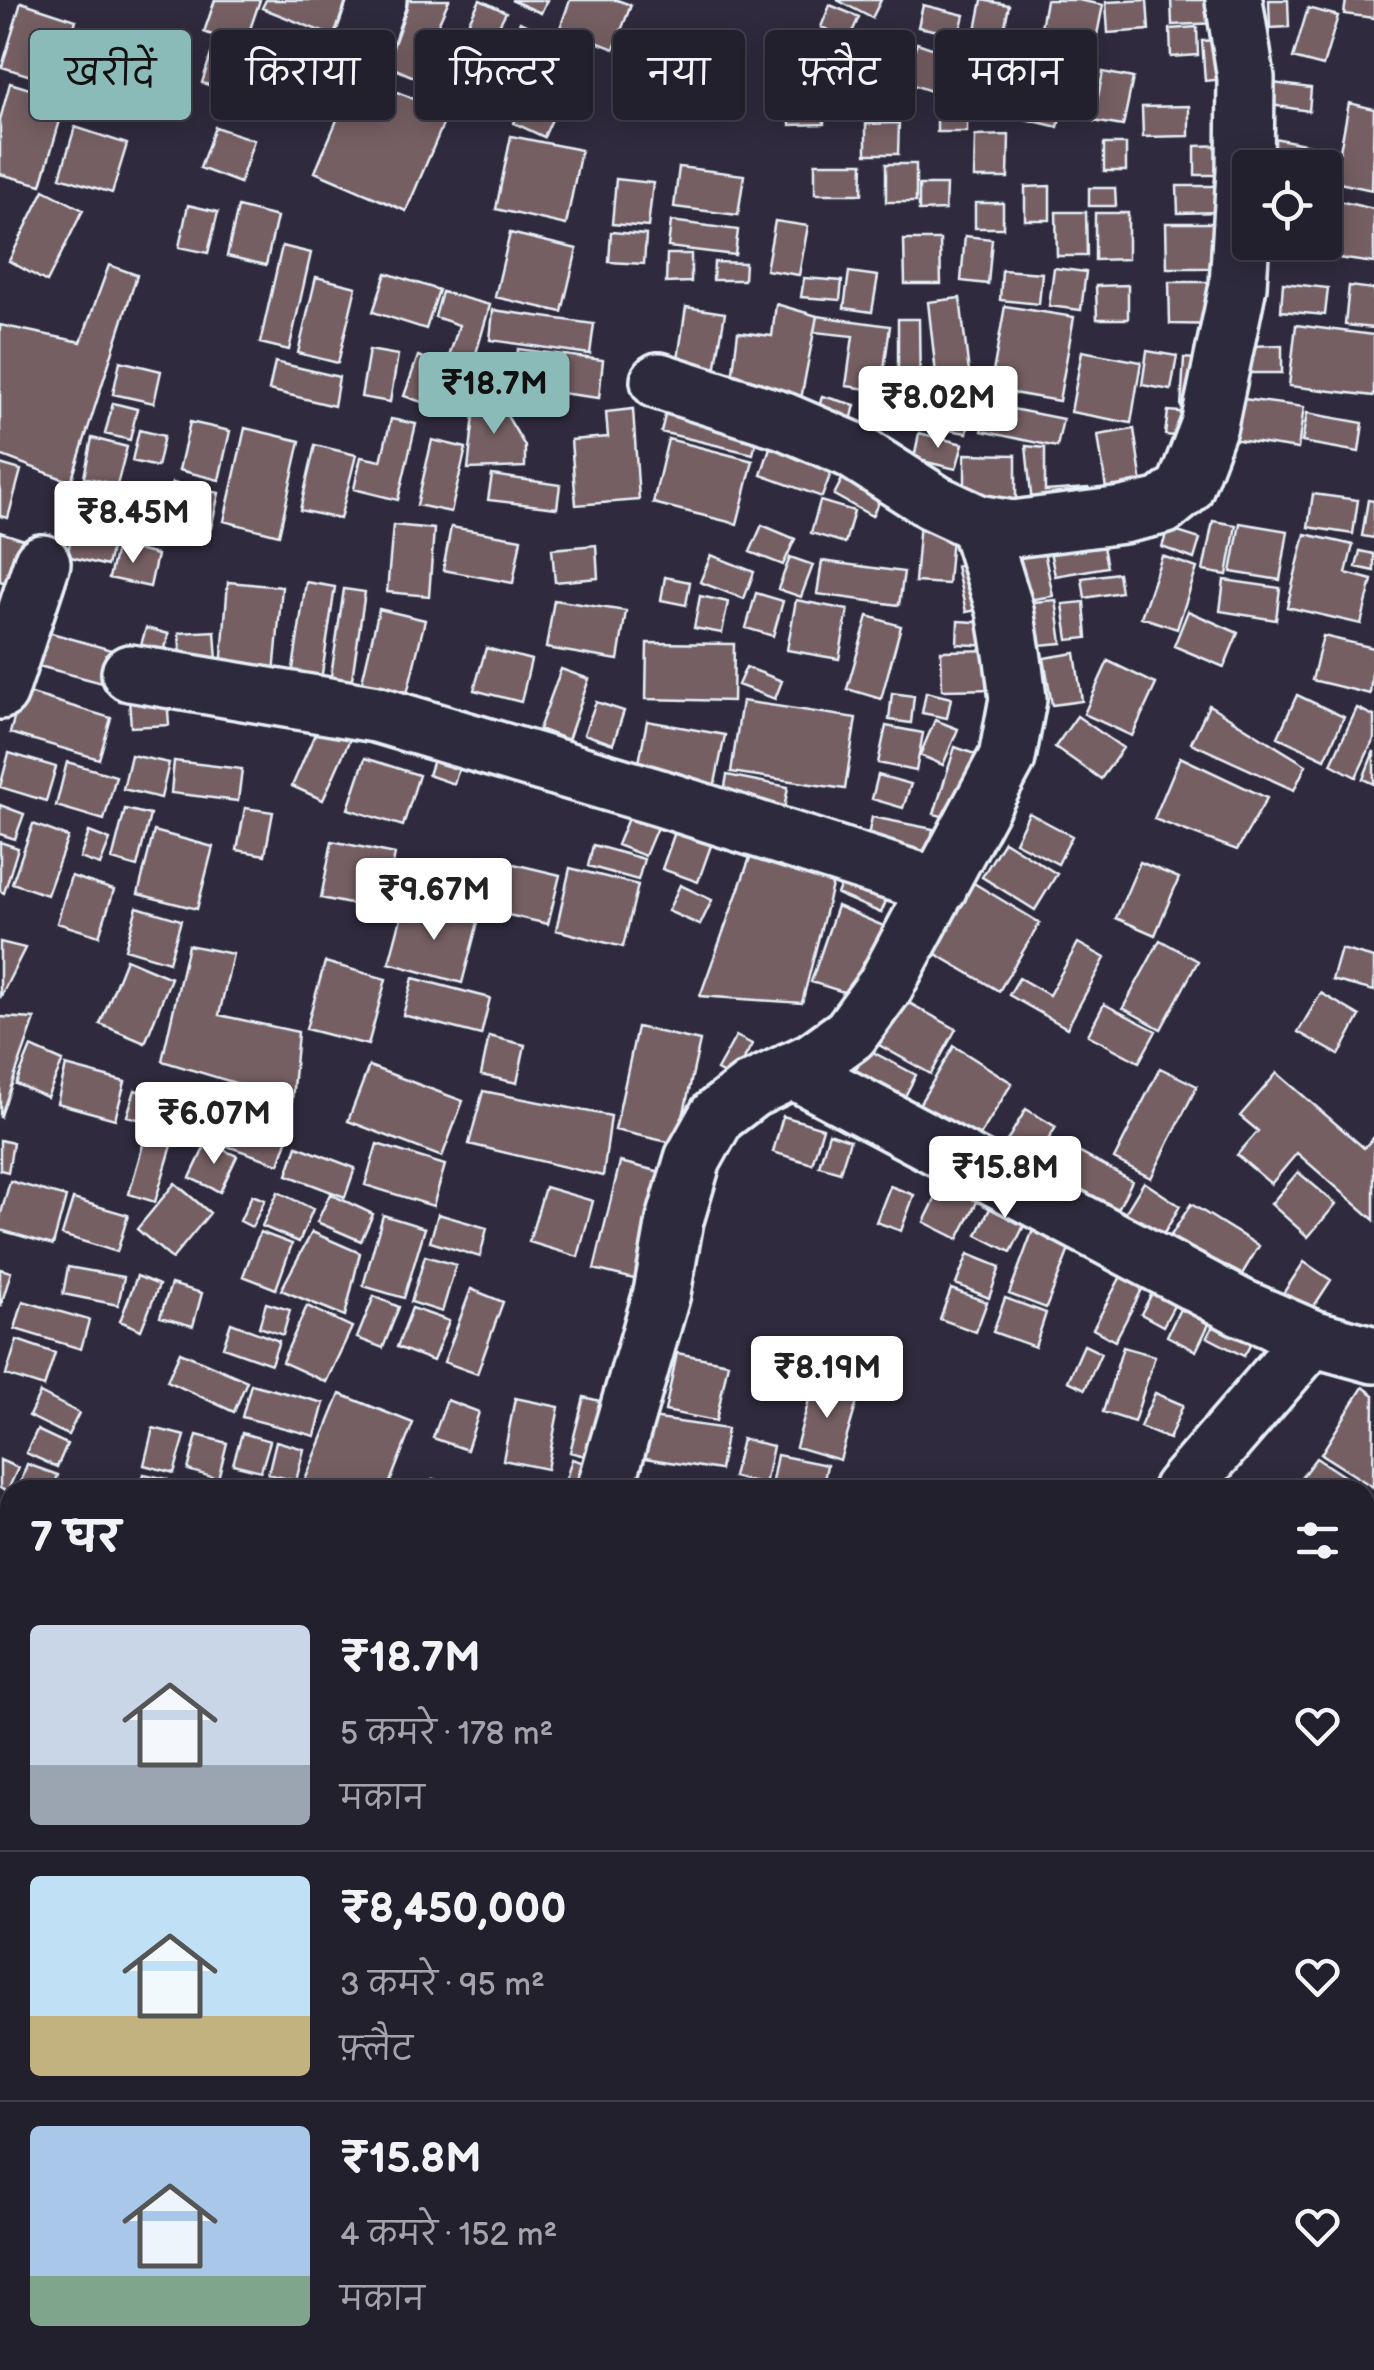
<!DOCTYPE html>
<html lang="hi">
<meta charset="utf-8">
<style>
:root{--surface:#23202e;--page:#2f2d3a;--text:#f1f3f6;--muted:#a3a3aa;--line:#403e4a;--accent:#8bbbb9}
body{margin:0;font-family:"Balsamiq Sans","Playpen Sans Deva",sans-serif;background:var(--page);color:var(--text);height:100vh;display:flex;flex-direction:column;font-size:38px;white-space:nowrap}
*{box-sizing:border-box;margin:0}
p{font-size:32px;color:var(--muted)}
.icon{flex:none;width:55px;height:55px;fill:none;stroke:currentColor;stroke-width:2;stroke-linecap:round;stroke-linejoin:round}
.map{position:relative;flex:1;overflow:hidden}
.panel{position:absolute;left:0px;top:1480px;width:1375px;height:890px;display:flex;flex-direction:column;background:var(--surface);border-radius:30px 30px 0 0;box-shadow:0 5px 25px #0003,0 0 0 2px var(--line)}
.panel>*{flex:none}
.top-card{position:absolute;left:30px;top:30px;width:1315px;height:90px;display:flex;gap:20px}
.controls{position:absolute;left:1232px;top:150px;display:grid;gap:20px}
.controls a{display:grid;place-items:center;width:110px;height:110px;border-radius:10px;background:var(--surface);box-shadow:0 5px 25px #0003,0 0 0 2px var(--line);font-size:50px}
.price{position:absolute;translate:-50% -85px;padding:0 22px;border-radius:10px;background:#fff;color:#222;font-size:32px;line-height:65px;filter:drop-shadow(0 2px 5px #0008)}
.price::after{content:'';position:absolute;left:50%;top:60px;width:30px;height:22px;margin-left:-15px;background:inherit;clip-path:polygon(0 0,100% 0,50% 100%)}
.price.selected{background:var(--accent);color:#111}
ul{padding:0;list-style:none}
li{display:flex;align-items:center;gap:30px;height:250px;padding:0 30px}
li+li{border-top:2px solid var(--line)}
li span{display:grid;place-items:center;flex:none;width:280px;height:200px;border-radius:10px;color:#555}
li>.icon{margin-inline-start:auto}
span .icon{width:120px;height:120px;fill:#fffc;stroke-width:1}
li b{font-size:42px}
h2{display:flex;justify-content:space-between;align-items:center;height:120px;padding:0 30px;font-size:42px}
.tag{padding:0 35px;border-radius:10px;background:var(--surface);box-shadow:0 5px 25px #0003,0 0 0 2px var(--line);font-size:35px;line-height:90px}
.tag.selected{background:var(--accent);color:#111}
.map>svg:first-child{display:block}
.building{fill:#755e64;stroke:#e8f1f8;stroke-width:2.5}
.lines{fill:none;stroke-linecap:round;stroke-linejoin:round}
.minor-casing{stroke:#e8f1f8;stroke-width:62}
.minor{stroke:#2f2a3d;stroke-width:55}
</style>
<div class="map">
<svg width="1374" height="2370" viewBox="0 0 1374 2370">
<rect width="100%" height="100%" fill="#2f2a3d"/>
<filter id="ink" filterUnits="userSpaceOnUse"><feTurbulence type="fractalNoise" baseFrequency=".01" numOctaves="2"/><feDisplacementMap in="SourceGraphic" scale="20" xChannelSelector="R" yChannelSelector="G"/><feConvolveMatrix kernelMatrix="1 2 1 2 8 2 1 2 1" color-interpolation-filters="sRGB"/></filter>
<g filter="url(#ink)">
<!-- building -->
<path class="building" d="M215 0H260L244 47 204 32Z
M266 0H357L340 39 262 8Z
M396 0H449L414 77 370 58Z
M480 0 506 12 470 79 446 66Z
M511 0H547L541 13Z
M570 0H617L631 5 614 49 560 28Z
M837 0H881L872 18Z
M982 0 1009 5 1002 41 975 35Z
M1046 0H1078L1103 5 1093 55 1038 44Z
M1147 0 1149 30 1108 33 1106 2Z
M1171 0H1218L1220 23 1172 25Z
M1269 0H1288L1289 27 1270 28Z
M1346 0H1374V18L1344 14Z
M21 2 76 20 56 84 2 67Z
M830 5 859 17 849 39 821 27Z
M923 5 964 15 959 35 918 27Z
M1308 8 1338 16 1323 66 1293 58Z
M520 22 546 35 514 99 488 87Z
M1197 27 1198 55 1171 57 1170 29Z
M269 32 341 51 328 103 256 86Z
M811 33 846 42 838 68 805 60Z
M102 37 170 58 164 80 95 59Z
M1231 39 1235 78 1205 81 1202 41Z
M973 42 999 48 996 61 970 56Z
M567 43 594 59 577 87 549 71Z
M917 43 961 58 949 97 904 82Z
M213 48 250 59 239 94 202 83Z
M975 61 1022 77 1007 118 961 101Z
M1029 64 1071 74 1058 127 1017 117Z
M1103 72 1133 78 1123 126 1093 121Z
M356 75 448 113 406 211 315 172Z
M538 75 566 88 544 137 514 123Z
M789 78H823L824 124 790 125Z
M10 83 66 100 41 185 0 174V120Z
M1273 83 1311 88 1309 111 1271 105Z
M1349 103 1374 109 1372 190 1325 180V168H1268L1274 138 1340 151Z
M1189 106V136L1143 137 1142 107Z
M937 110H967V132H937Z
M899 123 898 154H866V124Z
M75 127 127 144 112 193 60 177Z
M215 127 254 140 240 183 200 168Z
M1009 135 1008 178H974L975 136Z
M511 136 581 150 566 225 496 209Z
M1104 144H1126V171H1104Z
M1232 145 1231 175H1195V146Z
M815 163H863L862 194H815Z
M886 164H916V202H886Z
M679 167 744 175 738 215 674 207Z
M616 179 653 183 648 227 612 224Z
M919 185H946L945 210 919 211Z
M1050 186V220H1025V187Z
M1177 186H1222V212L1178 213Z
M1089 188H1115L1116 206H1089Z
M44 190 83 210 47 282 9 261Z
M1325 198 1374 209V263L1267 248V242H1325Z
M975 203H1003V228H975Z
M188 205 218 212 208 253 179 247Z
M238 207 277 217 266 265 227 256Z
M1056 212H1086L1087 256H1057Z
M1095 213H1128V259L1095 260Z
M671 221 738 230 735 255 668 247Z
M775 221 808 226 799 275 766 270Z
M1166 223H1225L1224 268H1167Z
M611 232 646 235 644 264 609 262Z
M510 233 577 249 562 312 495 297Z
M965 236 992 239 988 284 961 281Z
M904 240H940L941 284H905Z
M282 246 311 253 289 350 260 343Z
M667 254H691V282L666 283Z
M714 262 745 263 744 280H713Z
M109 265 137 275 71 482 0 455V325L81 342Z
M1054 268 1086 272 1081 310 1049 306Z
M1002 270 1042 273 1039 304 1000 300Z
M849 272 878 276 872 312 844 308Z
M386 273 439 290 426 329 373 312Z
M316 277 356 287 338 363 298 353Z
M804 278 842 281 840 300 801 297Z
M1169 282H1228L1227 325 1170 324Z
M1283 283 1328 288 1325 315 1281 311Z
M1128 285V319H1097L1096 286Z
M1349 286 1374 289V328L1345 325Z
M442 292 490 305 473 364 449 357 459 325 435 317Z
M960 298 971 389 938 392 928 302Z
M776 304 817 316 800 404 730 395 738 332 772 336Z
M1005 306 1074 317 1059 401 990 389Z
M686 307 725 313 715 371 677 365Z
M493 310 594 324 590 354 490 340Z
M817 316 890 326 881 391 846 386 853 336 814 332Z
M898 319H919L920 393 898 394Z
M1296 325 1374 335V396L1289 386Z
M1282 345V373H1249V346Z
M518 349 603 360 599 398 514 387Z
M369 350 398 355 390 402 361 397Z
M1082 351 1141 362 1131 423 1071 412Z
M1147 351 1177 356 1171 390 1142 385Z
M418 356 473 375 460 415 404 396Z
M1184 358 1213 361 1210 410 1181 407Z
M120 361 161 371 154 403 113 394Z
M275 362 339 377 334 406 269 390Z
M477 388 494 394 525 446V467L468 469Z
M822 396 855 405 849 429 816 420Z
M1236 398 1304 407 1298 449 1231 439Z
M669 399 761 421 753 454 661 432Z
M113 403 137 409 130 440 105 434Z
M988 404 1063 419 1057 447 982 431Z
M929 405 971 413 967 433 925 426Z
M633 409 639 500 576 505 571 440 608 437 606 412Z
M1168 411 1202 414 1200 439 1165 435Z
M1307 413 1363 423 1359 452 1302 442Z
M391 419 416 424 398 500 354 489 361 457 381 461Z
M190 422 230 431 219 480 179 470Z
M245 428 300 441 279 535 224 521Z
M1134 429 1143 491 1107 496 1098 435Z
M139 430 164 436 157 467 132 461Z
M775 432 838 454 822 497 761 475Z
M919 433 963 444 956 469 914 459Z
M92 438 127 447 117 485 84 477Z
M668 439 753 461 737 524 653 503Z
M432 440 466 448 451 512 417 505Z
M315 445 356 455 340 519 300 510Z
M1026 446 1045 448V491L1088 488 1091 509 1033 514Z
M965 454 1016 455V511L965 510Z
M853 458 891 478 872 516 834 495Z
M0 464 21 470 8 518 0 516Z
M492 475 560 485 557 508 488 500Z
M172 483 219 493 211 528 164 517Z
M1313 494 1358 500 1353 534 1308 527Z
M1368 500 1374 501V538L1362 536Z
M820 501 854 511 845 543 811 533Z
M75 521 115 532 107 566 67 556Z
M920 521 953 524 948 584 915 582Z
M1213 521 1236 525 1227 575 1203 571Z
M1240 523 1288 531 1280 580 1231 572Z
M393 525 434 529 429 596 387 592Z
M762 525 795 539 783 565 750 552Z
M451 527 521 539 513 583 443 570Z
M1168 529 1200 539 1194 559 1162 547Z
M0 532 28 541 14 586 0 581Z
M1305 534 1353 545 1346 573 1372 580 1361 624 1287 607Z
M1101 536 1107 567 1055 576 1049 546Z
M1042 541 1053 596 1028 600 1018 545Z
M117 545 157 555 150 587 109 578Z
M596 545 598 578 555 582 552 549Z
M1360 551 1374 554V571L1356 567Z
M711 555 754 572 744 599 700 582Z
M1162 556 1197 568 1177 629 1141 617Z
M790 557 813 565 801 597 778 589Z
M985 560 994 607 966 612 956 566Z
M822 561 904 572 899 605 817 594Z
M1118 573 1121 592 1085 598 1082 578Z
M665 577 690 582 686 605 661 600Z
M1224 580 1280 588 1276 620 1220 611Z
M228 582 282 587 274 674 221 669Z
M306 582 335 587 320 687 291 682Z
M344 589 365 592 350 692 329 689Z
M756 593 783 601 773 636 746 628Z
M700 596 728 602 722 633 694 628Z
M554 600 626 611 618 660 546 648Z
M796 600 848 610 839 659 787 650Z
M1056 600 1062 643 1039 645 1033 602Z
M1084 602 1087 638 1068 640 1063 604Z
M379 609 425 620 404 706 359 694Z
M1188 611 1238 633 1224 667 1174 646Z
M868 616 901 626 881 699 847 689Z
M958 621 992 623V646L957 644Z
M146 628 169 634 159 669 136 662Z
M215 631 218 677 182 679 179 633Z
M48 632 115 651 106 684 39 666Z
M1323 636 1374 648 1370 694 1312 680Z
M647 643 734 644 733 701 646 699Z
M486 648 531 660 521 702 474 690Z
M1001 650V689L942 690 941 651Z
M1075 653 1082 701 1052 705 1044 658Z
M1108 661 1156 684 1132 736 1084 714Z
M746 667 782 681 775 699 738 685Z
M561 669 589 679 568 740 539 729Z
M166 682 169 725 131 727 128 684Z
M22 691 111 718 99 759 10 733Z
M926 692 951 698 947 718 922 713Z
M892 693 914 696 911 723 889 720Z
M1297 695 1344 717 1325 759 1278 737Z
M742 701 856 718 845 789 731 772Z
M596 702 624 711 613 744 584 734Z
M1209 705 1306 765 1294 790 1191 743Z
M1357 708 1374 716V739L1356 777 1331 764Z
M326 709 357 723 323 800 292 786Z
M1077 716 1123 748 1101 779 1055 747Z
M935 720 958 729 943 765 920 755Z
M647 721 725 735 713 793 636 778Z
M886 726 923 733 916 771 878 763Z
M441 735 467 744 454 784 428 775Z
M955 747 989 759 968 823 934 814Z
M1374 751V784L1363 779Z
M9 753 56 767 46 801 0 787Z
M131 755 169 763 161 798 123 789Z
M1180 757 1267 798 1237 850 1154 819Z
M365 758 419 775 403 826 348 809Z
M174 761 242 769 238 801 171 793Z
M67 762 116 776 104 820 56 806Z
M727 775 788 787 784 810 723 798Z
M878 775 911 784 903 808 872 799Z
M635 801 663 813 645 856 617 845Z
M0 805 24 814 15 839 0 834Z
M245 808 273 812 265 855 237 850Z
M125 809 150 815 137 867 112 860Z
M682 812 718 826 698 882 662 869Z
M1029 813 1072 836 1058 864 1015 842Z
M872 817 933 829 927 862 865 850Z
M33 824 68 837 47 895 12 883Z
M154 831 213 847 197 909 138 894Z
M89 832 110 840 100 865 80 858Z
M332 841 395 854 384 911 321 898Z
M756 841 839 858 802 1003 700 996Z
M1004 841 1057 874 1035 910 982 877Z
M0 842 18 848 4 893 0 891Z
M593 845 644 859 638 880 588 866Z
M480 856 560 875 548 924 468 906Z
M851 861 895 880 881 913 837 894Z
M1140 862 1179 878 1155 935 1116 918Z
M431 864 454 870 448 902 424 896Z
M570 868 638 885 623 947 556 930Z
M71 876 114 890 99 936 57 923Z
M972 882 1040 923 999 991 931 951Z
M680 885 712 900 700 925 668 911Z
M405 903 478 922 462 983 389 963Z
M837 906 888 928 860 997 811 982Z
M137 907 181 920 169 962 125 949Z
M1160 940 1198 961 1161 1029 1123 1008Z
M0 942 25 948 0 998Z
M1078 943 1105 958 1067 1028 1009 995 1019 978 1049 995Z
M188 945 233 954 219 1015 298 1032 292 1100 162 1061Z
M1341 949 1374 958V991L1332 980Z
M126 959 171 978 145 1043 100 1024Z
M325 962 386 979 368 1045 306 1029Z
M413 978 490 998 481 1035 403 1015Z
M1321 993 1360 1016 1339 1055 1298 1032Z
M904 1000 956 1029 931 1074 879 1045Z
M1104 1004 1156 1031 1139 1062 1088 1035Z
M0 1017 35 1019 0 1118Z
M637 1027 700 1041 677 1144 615 1130Z
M489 1036 525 1045 517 1083 481 1075Z
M736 1036 752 1044 733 1079 717 1070Z
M954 1046 1012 1083 972 1149 914 1113Z
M31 1047 63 1061 47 1097 16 1084Z
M867 1049 916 1075 903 1100 854 1072Z
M66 1066 125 1082 115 1119 57 1103Z
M369 1066 463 1101 442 1157 348 1121Z
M1160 1068 1197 1086 1151 1178 1114 1159Z
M1277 1073 1364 1148 1374 1137V1220L1297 1153 1271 1184 1237 1155 1258 1131 1240 1116Z
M135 1090 176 1103 168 1128 127 1116Z
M483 1091 611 1116 603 1176 469 1144Z
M188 1101 289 1135 279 1164 178 1129Z
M1026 1109 1056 1127 1028 1172 999 1154Z
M783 1116 823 1128 812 1164 773 1152Z
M829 1133 850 1140 840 1172 819 1166Z
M146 1134 173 1142 155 1202 129 1194Z
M0 1140 13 1143 8 1172 0 1170Z
M207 1142 237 1156 220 1192 190 1178Z
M1060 1142 1132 1181 1116 1213 1043 1173Z
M377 1144 445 1165 433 1206 365 1185Z
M297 1146 355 1168 345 1197 287 1175Z
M620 1162 686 1178 658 1285 594 1269Z
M1298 1172 1336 1204 1308 1237 1271 1204Z
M946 1177 981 1194 958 1239 924 1222Z
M10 1181 66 1197 53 1245 0 1230V1217Z
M1144 1182 1180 1206 1162 1237 1125 1213Z
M175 1183 210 1213 172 1259 137 1229Z
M890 1186 914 1195 901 1231 876 1222Z
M545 1187 593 1201 578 1257 529 1242Z
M999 1190 1033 1207 1011 1252 977 1235Z
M278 1192 313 1209 299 1242 262 1226Z
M330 1194 373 1214 361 1241 317 1222Z
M252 1195 265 1200 252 1227 240 1221Z
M73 1199 128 1215 117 1252 62 1235Z
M1191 1204 1259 1246 1236 1284 1168 1240Z
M438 1214 487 1228 480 1257 430 1242Z
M383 1215 425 1228 404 1298 363 1286Z
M1034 1227 1072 1242 1046 1308 1009 1294Z
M260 1232 292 1244 276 1289 243 1276Z
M312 1232 360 1253 345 1316 281 1290Z
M968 1254 1000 1267 989 1298 956 1284Z
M425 1256 456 1265 442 1312 411 1302Z
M1304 1262 1331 1280 1305 1320 1278 1301Z
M1128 1263 1150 1274 1115 1341 1093 1329Z
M68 1267 124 1277 118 1305 63 1294Z
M0 1269 11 1272 1 1305 0 1304Z
M1164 1271 1186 1283 1163 1326 1141 1314Z
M137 1276 159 1285 141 1330 120 1321Z
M171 1284 202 1293 193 1326 160 1317Z
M1190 1288 1219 1303 1196 1351 1167 1336Z
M471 1289 503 1302 477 1374 444 1362Z
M951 1289 987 1302 976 1332 940 1319Z
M374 1296 399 1307 383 1348 357 1338Z
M1005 1298 1046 1313 1035 1347 993 1332Z
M23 1301 89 1320 81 1349 15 1329Z
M266 1303 290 1310 283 1335 259 1327Z
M1224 1305 1261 1326 1244 1356 1207 1337Z
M307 1306 352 1327 326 1382 282 1362Z
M412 1308 449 1321 433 1361 397 1347Z
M231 1323 279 1341 271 1364 223 1347Z
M17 1340 55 1353 44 1387 6 1375Z
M1084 1345 1101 1353 1085 1389 1068 1381Z
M1123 1347 1155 1356 1134 1422 1103 1412Z
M180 1352 247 1381 234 1412 167 1381Z
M677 1353 728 1363 716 1421 665 1411Z
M814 1382 859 1395 840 1460 796 1447Z
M251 1384 324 1403 315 1436 242 1417Z
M1363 1387 1374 1395 1373 1487 1321 1454Z
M40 1393 79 1413 68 1435 29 1416Z
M1155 1393 1183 1405 1169 1439 1140 1427Z
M340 1394 413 1423 387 1490H301Z
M584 1397 623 1407 608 1462 570 1452Z
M515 1398 559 1407 547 1469 503 1460Z
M447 1400 479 1412 467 1450 433 1438Z
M645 1417 727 1429 720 1470 639 1457Z
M153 1428 185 1436 174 1473 144 1465Z
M37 1430 67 1444 57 1467 26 1453Z
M242 1433 270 1441 261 1471 233 1464Z
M197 1435 227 1443 218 1479 188 1470Z
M742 1439 773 1446 765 1485 733 1477Z
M276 1441 304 1449 296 1481 268 1474Z
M777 1455 827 1465 822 1490 772 1481Z
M1316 1458 1365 1490H1292Z
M572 1459 603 1469 596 1490H578L564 1486Z
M0 1460 18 1468 7 1492 0 1488Z
M27 1464 58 1475 53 1490H18Z
M144 1474 167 1479 164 1490H139Z
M433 1479 473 1490H431Z
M10 1559V1591L0 1587Z
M1365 1564H1372L1368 1628 1365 1627Z
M1365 1665 1374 1666V1714H1365Z
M2 1903 10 1904V1949L0 1948Z
M0 2082 10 2084V2145L0 2189Z
M10 2160V2205L0 2202Z
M226 2360H277L271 2370H220Z
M403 2360H443L441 2370H401Z"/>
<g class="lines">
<!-- minor casing -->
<g class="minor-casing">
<path id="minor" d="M353 71 378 0
M659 381 784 421 852 450 935 503 978 523 1013 529 1123 515 1163 506 1185 488 1209 425 1238 286 1245 172 1246 78 1234 0
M130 673 376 714 660 798 939 887
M0 691 42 563
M792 1070 1240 1307 1312 1338 1374 1355
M605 1490 662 1293 675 1220 693 1159 717 1116 751 1090 814 1060 850 1034 885 986 1007 758 1018 699 1013 659 1005 610 978 523
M1181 1490 1312 1338
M0 1537 10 1539
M10 1760C0 1788 1 1816 10 1844
M0 2316 10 2296
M364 2370 366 2360
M763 2370 766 2360"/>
</g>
<!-- minor -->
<use href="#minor" class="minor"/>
</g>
</g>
</svg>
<div class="controls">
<a><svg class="icon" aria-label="locate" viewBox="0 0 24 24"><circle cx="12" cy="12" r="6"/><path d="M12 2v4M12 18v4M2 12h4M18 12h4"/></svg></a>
</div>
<b class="price selected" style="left:494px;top:437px">₹18.7M</b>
<b class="price" style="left:938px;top:451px">₹8.02M</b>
<b class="price" style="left:133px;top:566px">₹8.45M</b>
<b class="price" style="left:434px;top:943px">₹9.67M</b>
<b class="price" style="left:214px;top:1167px">₹6.07M</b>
<b class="price" style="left:1005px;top:1221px">₹15.8M</b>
<b class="price" style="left:827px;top:1421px">₹8.19M</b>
<div class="top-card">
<a class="tag selected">खरीदें</a>
<a class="tag">किराया</a>
<a class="tag">फ़िल्टर</a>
<a class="tag">नया</a>
<a class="tag">फ़्लैट</a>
<a class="tag">मकान</a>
</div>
<section class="panel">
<h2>7 घर<svg class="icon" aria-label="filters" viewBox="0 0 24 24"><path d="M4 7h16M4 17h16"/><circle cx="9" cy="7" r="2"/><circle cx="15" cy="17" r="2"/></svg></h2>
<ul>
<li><span style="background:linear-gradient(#c9d6e8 70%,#9aa5b1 0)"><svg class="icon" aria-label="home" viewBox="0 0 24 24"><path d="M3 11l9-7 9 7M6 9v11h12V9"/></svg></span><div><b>₹18.7M</b><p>5 कमरे · 178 m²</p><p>मकान</p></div><svg class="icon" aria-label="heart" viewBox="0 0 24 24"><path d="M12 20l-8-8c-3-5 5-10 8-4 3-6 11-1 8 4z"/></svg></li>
<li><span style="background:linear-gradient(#bfe0f5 70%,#c2b280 0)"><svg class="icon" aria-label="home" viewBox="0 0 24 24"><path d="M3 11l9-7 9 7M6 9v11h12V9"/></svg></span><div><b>₹8,450,000</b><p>3 कमरे · 95 m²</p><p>फ़्लैट</p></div><svg class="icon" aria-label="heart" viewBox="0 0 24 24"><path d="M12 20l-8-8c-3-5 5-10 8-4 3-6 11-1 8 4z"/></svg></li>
<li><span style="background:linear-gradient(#a9c7e8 75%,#7fa58c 0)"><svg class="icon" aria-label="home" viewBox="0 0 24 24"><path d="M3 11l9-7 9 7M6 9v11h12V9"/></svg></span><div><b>₹15.8M</b><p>4 कमरे · 152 m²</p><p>मकान</p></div><svg class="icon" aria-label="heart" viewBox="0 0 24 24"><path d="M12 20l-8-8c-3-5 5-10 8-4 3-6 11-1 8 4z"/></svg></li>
</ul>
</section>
</div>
